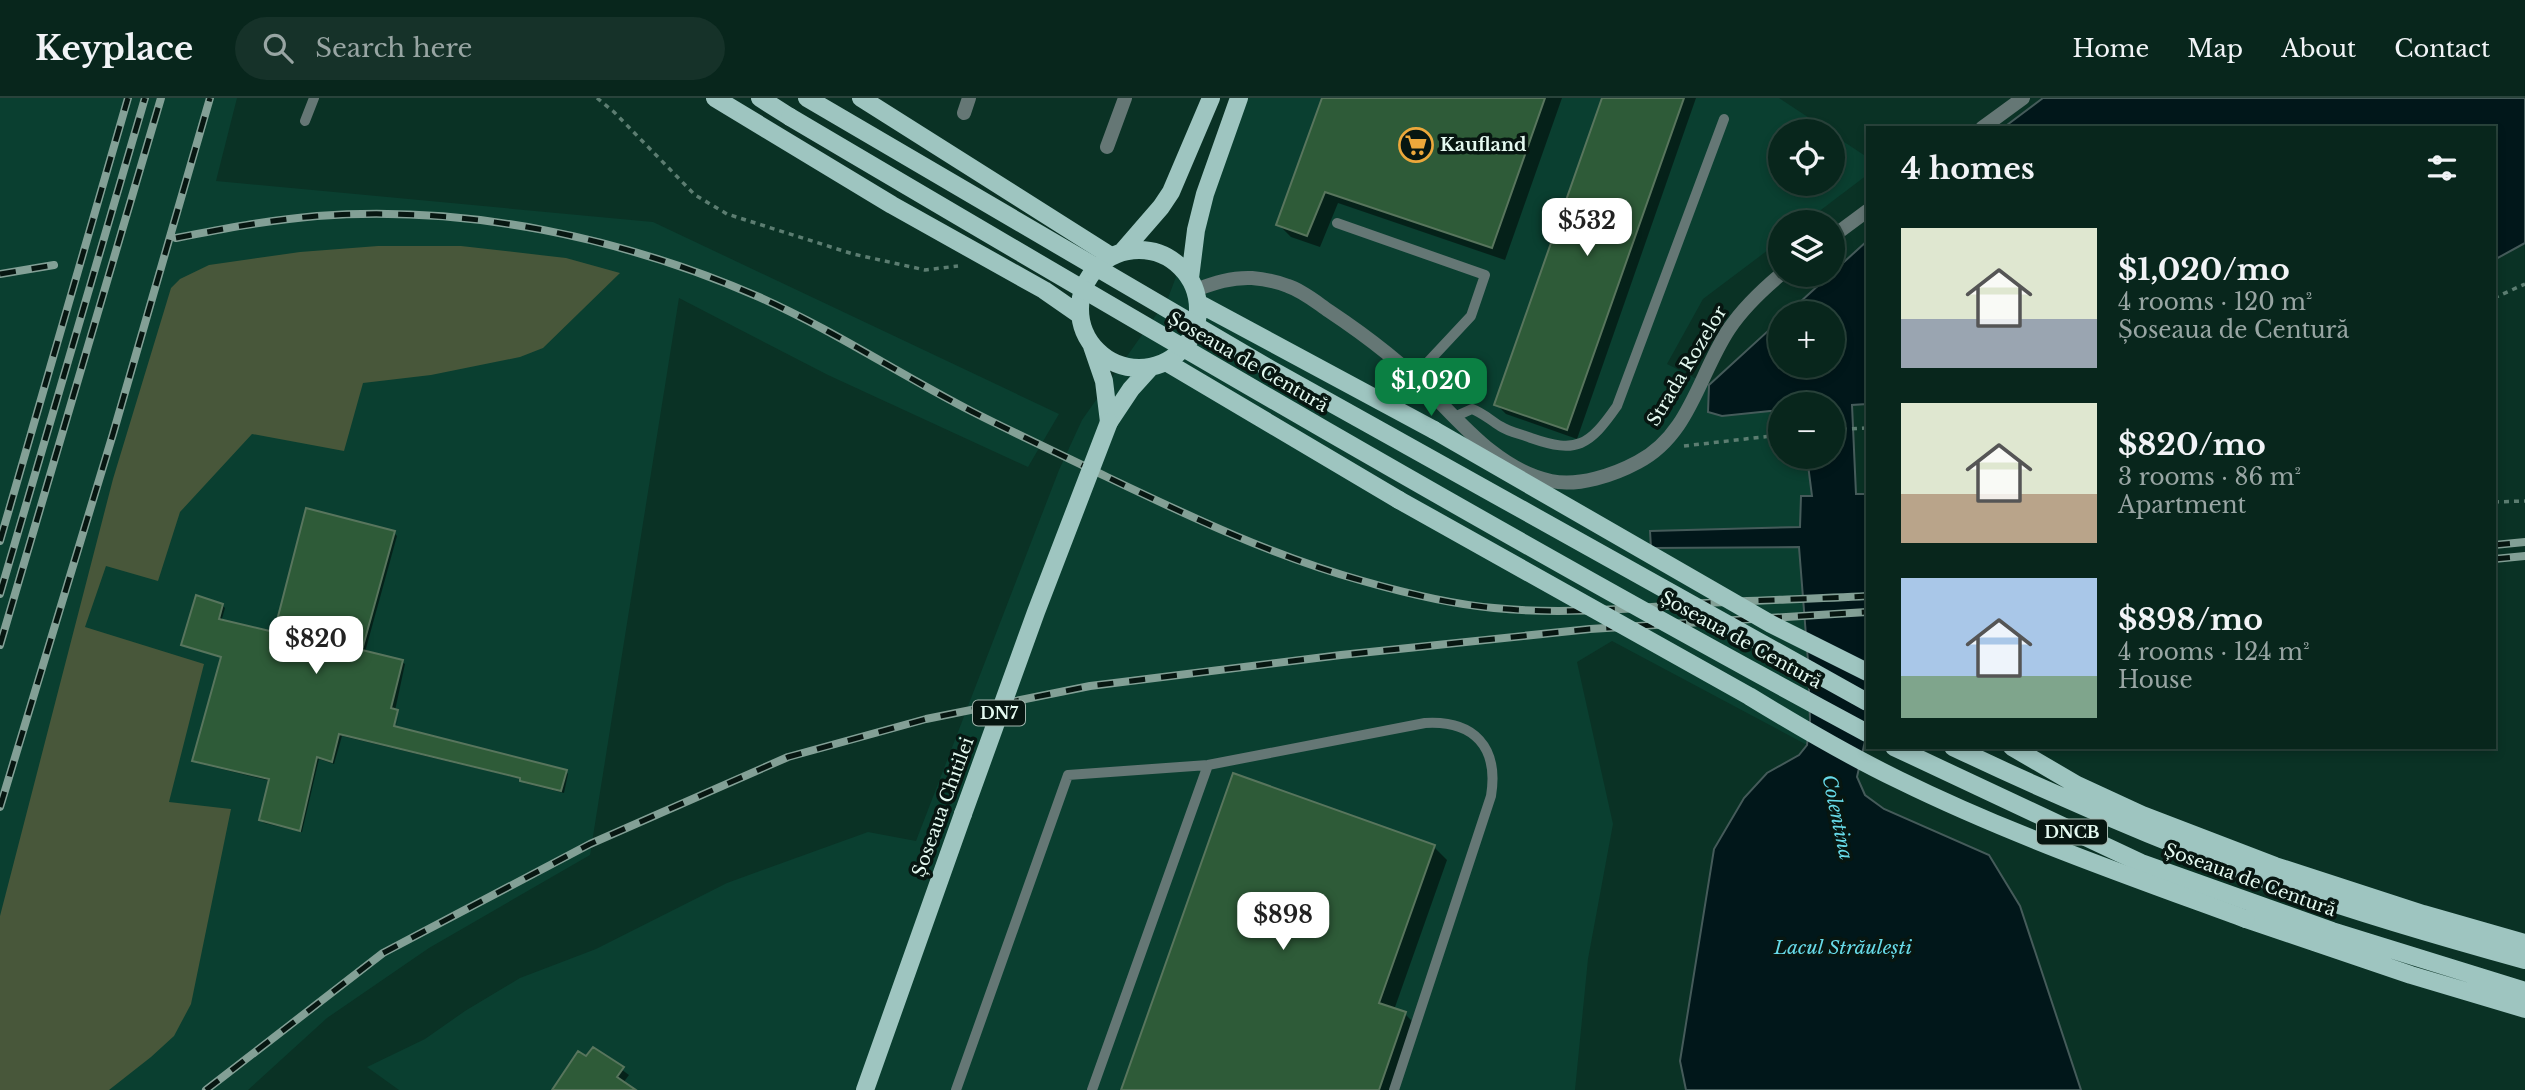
<!DOCTYPE html>
<meta charset="utf-8">
<style>
:root{--surface:#08261c;--page:#163229;--text:#f1f3f6;--muted:#98a5a3;--line:#29433b;--accent:#0b8043}
body{margin:0;font-family:"Libre Baskerville",serif;background:var(--page);color:var(--text);height:100vh;display:flex;flex-direction:column;font-size:26px;white-space:nowrap}
*{box-sizing:border-box;margin:0}
p{font-size:23px;color:var(--muted)}
.icon{flex:none;width:38px;height:38px;fill:none;stroke:currentColor;stroke-width:2;stroke-linecap:round;stroke-linejoin:round}
.map{position:relative;flex:1;overflow:hidden}
.panel{position:absolute;left:1866px;top:28px;width:630px;height:623px;display:flex;flex-direction:column;background:var(--surface);border-radius:0px;box-shadow:0 4px 10px #0003,0 0 0 2px var(--line)}
.panel>*{flex:none}
.buttons{position:absolute;left:1768px;top:21px;display:grid;gap:14px}
.buttons a{display:grid;place-items:center;width:77px;height:77px;border-radius:50%;background:var(--surface);box-shadow:0 4px 10px #0003,0 0 0 2px var(--line);font-size:35px}
.price{position:absolute;translate:-50% -60px;padding:0 16px;border-radius:14px;background:#fff;color:#222;font-size:23px;line-height:46px;filter:drop-shadow(0 2px 4px #0008)}
.price::after{content:'';position:absolute;left:50%;top:42px;width:21px;height:16px;margin-left:-10px;background:inherit;clip-path:polygon(0 0,100% 0,50% 100%)}
.price.active{background:var(--accent);color:#fff}
ul{padding:0;list-style:none}
li{display:flex;align-items:center;gap:21px;height:175px;padding:0 35px}
li span{display:grid;place-items:center;flex:none;width:196px;height:140px;border-radius:0px;color:#555}
li>.icon{margin-inline-start:auto}
span .icon{width:84px;height:84px;fill:#fffc;stroke-width:1}
li b{font-size:30px}
h2{display:flex;justify-content:space-between;align-items:center;height:84px;padding:0 35px;font-size:30px}
header{display:flex;align-items:center;gap:42px;box-sizing:border-box;height:98px;padding:0 35px;background:var(--surface);border-bottom:2px solid var(--line)}
header strong{font-size:33px}
nav{display:flex;gap:38px;margin-inline-start:auto;font-size:24px}
.search{width:490px;height:63px;background:var(--page);display:flex;align-items:center;gap:18px;box-sizing:border-box;padding:0 24px;border-radius:38px;color:var(--muted);font-size:26px}
.map>svg:first-child{display:block}
.built{fill:#0a3f30}
.green{fill:#48573a}
.water{fill:#01171a;stroke:#455b5a;stroke-width:2}
.shadow{fill:#0007}
.building{fill:#2e5b38;stroke:#58755d;stroke-width:2}
.lines{fill:none;stroke-linecap:round;stroke-linejoin:round}
.path{stroke:#5c7d71;stroke-width:3.5;stroke-dasharray:5 5;stroke-linecap:butt}
.lane{stroke:#657775;stroke-width:10}
.street{stroke:#657775;stroke-width:14}
.primary{stroke:#9ec5c0;stroke-width:18}
.rail-casing{stroke:#83a096;stroke-width:8}
.rail{stroke:#071611;stroke-width:5;stroke-dasharray:16;stroke-linecap:butt}
.primary-bridge{stroke:#9ec5c0;stroke-width:18}
.labels{text-anchor:middle;stroke-width:7;stroke-linejoin:round;paint-order:stroke}
.shield{fill:#071611;stroke:#a2b5ad;stroke-width:2}
.shield-label{font-size:16px;font-weight:bold;fill:#e4f9f0}
.poi-label{font-size:18px;font-weight:bold;fill:#e4f9f0;stroke:#071611;text-anchor:start}
.street-label{font-size:18px;fill:#e4f9f0;stroke:#071611}
.water-label{font-size:19px;font-style:italic;fill:#67dae8;stroke:#071611}
</style>
<header>
<strong>Keyplace</strong>
<div class="search"><svg class="icon" aria-label="search" viewBox="0 0 24 24"><circle cx="10" cy="10" r="6"/><path d="M15 15l6 6"/></svg>Search here</div>
<nav><a>Home</a><a>Map</a><a>About</a><a>Contact</a></nav>
</header>
<div class="map">
<svg width="2525" height="992" viewBox="0 0 2525 992">
<rect width="100%" height="100%" fill="#0a3225"/>
<!-- built -->
<path class="built" d="M0 0H237L216 83 653 124 1059 316 1028 369 828 277 679 200 590 757 429 850 327 920 248 992H0Z
M1244 0H1779L1829 33H1780V86H1832V36L1867 59V77L1805 124H1780V143L1703 201 1667 266 1709 287 1708 314 1722 318 1780 312V359H1807L1812 399H1801L1800 429 1651 434 1652 450 1799 449 1808 563 1810 622 1807 647 1612 543 1577 564 1613 726 1588 861 1575 992H399L367 969 425 941 465 913 520 880 596 851 727 785 868 734 916 743 1059 372 1082 322 1168 200Z"/>
<!-- green -->
<path class="green" d="M378 148H461L566 160 620 175 543 250 520 259 431 277 363 285 344 353 252 336 180 414 158 483 106 468 85 529 204 566 169 704 231 711 191 906 174 938 151 959 109 992H0V818L113 381 171 190 180 181 209 167 300 154Z"/>
<!-- water -->
<path class="water" d="M2043 0H2525V145L2494 162V30H2003Z
M1867 143V306L1852 307 1856 396H1867V634L1857 679 1865 697 1884 711 1989 757 2020 808 2081 992H1686L1680 963 1714 751 1744 700 1767 675 1799 657 1807 647 1810 622 1808 563 1799 449 1651 450 1650 433 1800 429 1801 398H1812L1807 359H1832V306H1780V312L1722 318 1708 314 1709 287 1780 222V268H1832V215H1788Z"/>
<!-- shadow -->
<path class="shadow" d="M1323 0H1562L1505 162 1338 105 1320 149 1291 139 1278 126Z
M1604 0H1696L1577 341 1506 316 1496 306Z
M394 435 397 438 365 554 402 564 405 566 390 636 394 637 399 615 396 630 566 674 568 676 564 695 524 685 521 681 342 638 334 666 319 661 302 734 264 725 261 722 270 683 197 665 194 662 222 560 183 547 222 507 225 510 221 524 275 536Z
M1434 749 1447 762 1394 912 1405 916 1418 929 1396 992H1123Z
M594 951 629 977 623 985 633 992H554Z"/>
<!-- building -->
<path class="building" d="M1322 0H1545L1492 150 1325 94 1307 138 1276 127Z
M1602 0H1684L1567 332 1494 307Z
M306 410 395 433 362 552 403 562 391 610 398 612 394 628 567 672 561 693 520 683V680L339 636 332 664 317 659 300 733 259 722 269 681 192 663 221 559 181 547 196 497 223 506 219 521 274 534Z
M1233 675 1435 747 1379 905 1406 914 1379 992H1121Z
M593 949 624 969 617 979 636 992H552L578 953 586 958Z"/>
<g class="lines">
<!-- path -->
<path class="path" d="M597 0 614 14 695 97 727 116 853 156 925 172 958 168
M2494 200 2525 186
M1832 332 1867 330
M1684 348 1780 337
M2494 404 2525 403"/>
<!-- lane -->
<path class="lane" d="M305 23 314 0
M1337 125 1485 177 1471 218 1414 279
M1454 319 1472 311C1483 315 1490 322 1500 328 1509 334 1521 336 1531 340 1577 356 1589 348 1617 308L1724 21
M956 992 1068 677 1208 667 1425 625C1474 622 1499 649 1491 698L1394 992
M1092 992 1208 667"/>
<!-- street -->
<path class="street" d="M964 15 969 0
M1982 30 2023 0
M1107 49 1125 0
M1832 139 1867 113
M1195 192C1214 185 1232 179 1252 180 1263 181 1278 184 1288 188 1303 193 1316 204 1329 213 1365 237 1402 265 1432 296 1465 330 1502 373 1551 383 1578 389 1614 377 1638 364 1690 337 1699 276 1729 231 1743 210 1761 193 1780 177"/>
<!-- primary -->
<path class="primary" d="M715 0 892 107 1044 192 1080 217
M760 0 790 19
M861 0 1111 158
M1080 211a59 59 0 1 1 118 0a59 59 0 1 1-118 0Z
M1122 154 1161 109 1171 94 1211 0
M1190 180 1196 132 1205 96 1239 0
M1198 205 1434 332
M1092 248 1104 283 1109 324
M1166 264 1399 402
M1109 324 1131 291 1150 270
M1894 649 2141 765 2332 833 2525 893
M1953 649C2056 698 2160 742 2266 782 2351 813 2438 838 2525 862
M2012 649 2077 687 2142 717 2275 768 2423 816 2525 845
M2246 821 2411 877 2525 911
M865 992 963 716"/>
<!-- rail casing -->
<g class="rail-casing">
<path id="rail" d="M176 140C222 131 269 122 317 118 468 107 621 139 759 199 833 232 899 276 971 313 1016 336 1062 357 1107 379 1191 419 1273 458 1363 483 1405 495 1450 506 1494 510 1564 517 1636 510 1707 505 1760 502 1814 501 1867 498
M0 176 54 167
M0 443 128 0
M2494 447 2525 444
M2494 461 2525 458
M0 496 145 0
M0 547 161 0
M0 709 113 336 210 0
M206 992 383 855 590 746 788 659 926 621 1090 588 1341 557 1590 531 1867 514"/>
</g>
<!-- rail -->
<use href="#rail" class="rail"/>
<!-- primary-bridge -->
<path class="primary-bridge" d="M807 0 1270 271 1867 604
M790 19C1146 229 1503 439 1867 635
M1434 332 1771 526 1867 574
M1399 402 1749 598C1798 628 1847 657 1899 682 2011 737 2129 778 2246 821
M963 716 1036 514 1109 324"/>
</g>
<!-- icons -->
<defs>
<g id="supermarket-ring" transform="scale(1.75)"><circle r="9.5" fill="#071611" stroke="#eda83b" stroke-width="1.5"/><path d="M-6-5.5h2.5l.6 2H6L4.5 2H-2.5L-4.4-4H-6ZM-1.5 3.2a1.3 1.3 0 1 0 .1 0ZM3 3.2a1.3 1.3 0 1 0 .1 0Z" fill="#eda83b"/></g>
</defs>
<g fill-rule="evenodd">
<use href="#supermarket-ring" x="1416" y="47"/>
</g>
<g class="labels">
<!-- shield labels -->
<g class="shield">
<rect x="973" y="602.5" width="52" height="25" rx="5"/>
<rect x="2037" y="721.5" width="70" height="25" rx="5"/>
</g>
<g class="shield-label">
<text x="999" y="621">DN7</text>
<text x="2072" y="740">DNCB</text>
</g>
<!-- poi labels -->
<g class="poi-label">
<text x="1440" y="53">Kaufland</text>
</g>
<!-- street labels -->
<g class="street-label">
<text transform="translate(1248 264) rotate(30)" y="6">Șoseaua de Centură</text>
<text transform="translate(1687 268) rotate(-59)" y="6">Strada Rozelor</text>
<text transform="translate(1741 542) rotate(29)" y="6">Șoseaua de Centură</text>
<text transform="translate(943 709) rotate(-70)" y="6">Șoseaua Chitilei</text>
<text transform="translate(2250 782) rotate(20)" y="6">Șoseaua de Centură</text>
</g>
<!-- water labels -->
<g class="water-label">
<text transform="translate(1838 719) rotate(78)" y="7">Colentina</text>
<text x="1843" y="856">Lacul Străulești</text>
</g>
</g>
</svg>
<div class="buttons">
<a><svg class="icon" aria-label="locate" viewBox="0 0 24 24"><circle cx="12" cy="12" r="6"/><path d="M12 2v4M12 18v4M2 12h4M18 12h4"/></svg></a>
<a><svg class="icon" aria-label="layers" viewBox="0 0 24 24"><path d="M12 4l9 5-9 5-9-5zM3 14l9 5 9-5"/></svg></a>
<a>+</a>
<a>−</a>
</div>
<b class="price" style="left:1587px;top:160px">$532</b>
<b class="price active" style="left:1431px;top:320px">$1,020</b>
<b class="price" style="left:316px;top:578px">$820</b>
<b class="price" style="left:1283px;top:854px">$898</b>
<section class="panel">
<h2>4 homes<svg class="icon" aria-label="filters" viewBox="0 0 24 24"><path d="M4 7h16M4 17h16"/><circle cx="9" cy="7" r="2"/><circle cx="15" cy="17" r="2"/></svg></h2>
<ul>
<li><span style="background:linear-gradient(#dfe7d0 65%,#9aa5b1 0)"><svg class="icon" aria-label="home" viewBox="0 0 24 24"><path d="M3 11l9-7 9 7M6 9v11h12V9"/></svg></span><div><b>$1,020/mo</b><p>4 rooms · 120 m²</p><p>Șoseaua de Centură</p></div></li>
<li><span style="background:linear-gradient(#dfe7d0 65%,#b9a48a 0)"><svg class="icon" aria-label="home" viewBox="0 0 24 24"><path d="M3 11l9-7 9 7M6 9v11h12V9"/></svg></span><div><b>$820/mo</b><p>3 rooms · 86 m²</p><p>Apartment</p></div></li>
<li><span style="background:linear-gradient(#a9c7e8 70%,#7fa58c 0)"><svg class="icon" aria-label="home" viewBox="0 0 24 24"><path d="M3 11l9-7 9 7M6 9v11h12V9"/></svg></span><div><b>$898/mo</b><p>4 rooms · 124 m²</p><p>House</p></div></li>
</ul>
</section>
</div>
